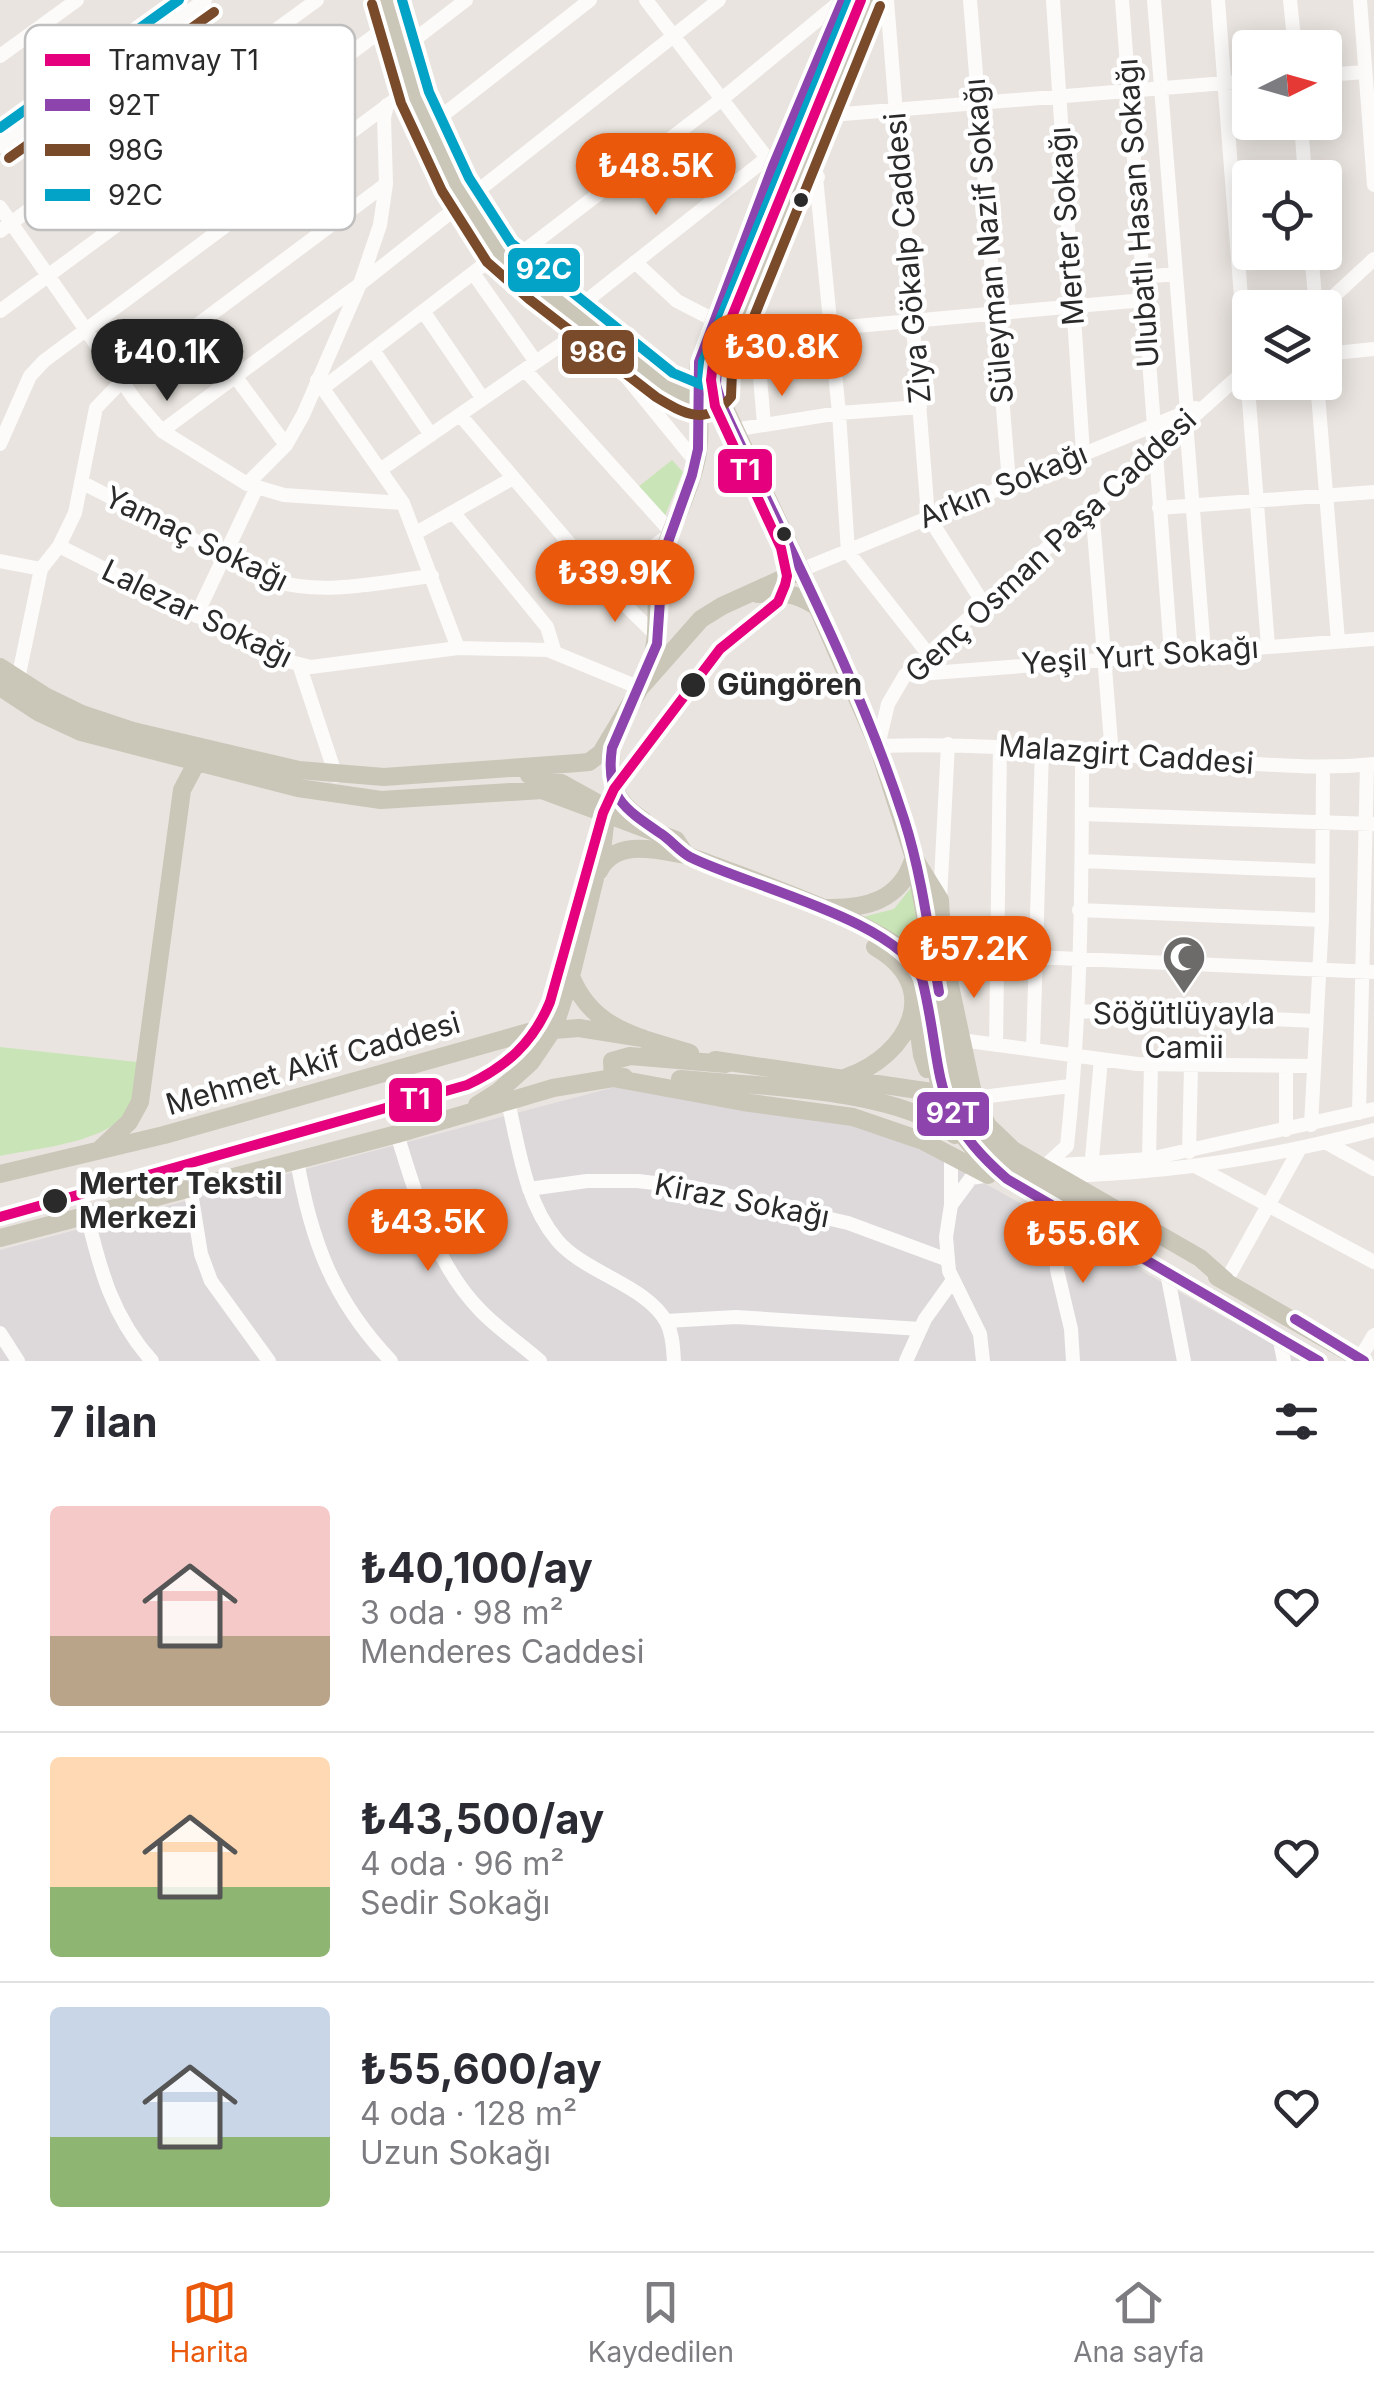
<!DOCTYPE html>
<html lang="tr">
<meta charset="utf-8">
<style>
:root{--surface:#fff;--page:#f7f7f7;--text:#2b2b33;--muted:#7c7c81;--line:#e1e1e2;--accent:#ea580c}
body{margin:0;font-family:Inter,sans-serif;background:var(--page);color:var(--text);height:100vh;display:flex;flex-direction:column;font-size:38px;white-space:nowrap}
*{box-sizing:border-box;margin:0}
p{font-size:32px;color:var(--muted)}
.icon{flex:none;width:55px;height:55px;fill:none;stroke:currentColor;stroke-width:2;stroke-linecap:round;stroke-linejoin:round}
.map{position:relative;height:1361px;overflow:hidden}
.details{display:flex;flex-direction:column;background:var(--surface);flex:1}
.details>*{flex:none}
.needle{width:65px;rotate:85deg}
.tools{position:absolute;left:1232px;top:30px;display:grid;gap:20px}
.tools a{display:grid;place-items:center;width:110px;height:110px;border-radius:10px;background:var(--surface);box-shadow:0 5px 25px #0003;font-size:50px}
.price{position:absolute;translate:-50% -85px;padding:0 22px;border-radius:35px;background:var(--accent);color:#fff;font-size:32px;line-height:65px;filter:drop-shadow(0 2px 5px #0008)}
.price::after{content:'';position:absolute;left:50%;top:60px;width:30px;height:22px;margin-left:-15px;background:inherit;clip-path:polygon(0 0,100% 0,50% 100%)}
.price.current{background:#222;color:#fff}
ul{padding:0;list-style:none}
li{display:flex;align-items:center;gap:30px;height:250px;padding:0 50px}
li+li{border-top:2px solid var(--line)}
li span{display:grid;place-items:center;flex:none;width:280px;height:200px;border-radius:10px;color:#555}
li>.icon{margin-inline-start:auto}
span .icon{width:120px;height:120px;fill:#fffc;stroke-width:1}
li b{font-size:42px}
h2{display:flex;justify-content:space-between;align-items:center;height:120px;padding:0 50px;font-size:42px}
.tabs{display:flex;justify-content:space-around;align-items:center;height:140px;border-top:2px solid var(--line);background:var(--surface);font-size:28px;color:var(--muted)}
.tabs a{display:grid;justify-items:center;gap:5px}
.tabs .current{color:var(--accent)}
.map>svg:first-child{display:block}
.industrial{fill:#ddd9db}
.green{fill:#c9e5b7}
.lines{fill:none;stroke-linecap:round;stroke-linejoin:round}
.minor{stroke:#fcfbfa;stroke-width:14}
.major{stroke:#cac6b8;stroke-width:18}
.bus-1-casing{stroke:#fff;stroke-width:18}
.bus-2-casing{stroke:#fff;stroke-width:18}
.bus-3-casing{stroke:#fff;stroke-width:18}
.bus-1{stroke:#8e44ad;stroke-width:10}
.bus-2{stroke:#7a4b2a;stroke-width:10}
.bus-3{stroke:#02a3c6;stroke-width:10}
.tram-1-casing{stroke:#fff;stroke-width:18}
.tram-1{stroke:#e5007d;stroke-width:10}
.bus-dot{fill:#2a2a2a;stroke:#fff;stroke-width:4}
.labels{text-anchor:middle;stroke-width:9;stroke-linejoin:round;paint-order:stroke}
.street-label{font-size:30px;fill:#2a2a2a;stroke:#fff}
.stop-label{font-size:30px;font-weight:bold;fill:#2a2a2a;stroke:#fff;text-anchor:start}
.poi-label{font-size:30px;fill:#2a2a2a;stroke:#fff}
.key{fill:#fff;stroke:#bfbfbf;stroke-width:2.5}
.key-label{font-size:28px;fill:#2a2a2a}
.line-badge{stroke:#fff;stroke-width:4}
.badge-label{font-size:28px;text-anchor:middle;font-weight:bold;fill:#fff}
</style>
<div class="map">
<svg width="1374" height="1361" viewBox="0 0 1374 1361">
<rect width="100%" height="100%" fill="#e9e4df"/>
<!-- industrial -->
<path class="industrial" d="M615 1087 854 1124 934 1155 1303 1361H0V1250Z"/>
<!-- green -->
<path class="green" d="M672 460 683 472 664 518 638 487Z
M914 884 930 976 859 918 894 909Z
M0 1047 137 1062C136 1075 136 1089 133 1101 122 1142 36 1148 0 1156Z"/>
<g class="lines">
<!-- minor -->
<path class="minor" d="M646 0 773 166 793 178 818 177
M887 0 928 516 983 603
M970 0 1009 482
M1053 0 1083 453
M1122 0 1171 653
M1154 0 1187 411
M1218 0 1268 646
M1290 0 1295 48
M1360 0 1374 185
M401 50 466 0
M0 56 77 0
M1325 75 1365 72
M819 116 1250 81
M1301 122 1305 178
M429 126 590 0
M812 136 839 413 848 552 929 655
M0 146 205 0
M0 207 135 400 162 431 247 484 284 495 403 503
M0 231 317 0
M1311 252 1316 308
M511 261 722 99 842 0
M635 262 677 301 714 320
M473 273 536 362
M1143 277 1175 274
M752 284 764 424
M1321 308 1374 259
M0 311 393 22
M423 311 483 399
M571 313 767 158
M757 335 1144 300
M607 341 616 364 696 462
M373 350 431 435
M1325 354 1374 349
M1250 366 905 675 888 704 878 746C988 742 1097 754 1206 761 1262 764 1318 770 1374 764
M525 370 672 533 603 583
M235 376 286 445
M317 380 403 503 458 648
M1317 382 1338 641
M323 388 499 253
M460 415 603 583 657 636
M1186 421 1204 651
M733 430 839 413 920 407
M162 431 360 284 719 0
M0 444 30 376 44 361 412 87
M380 470 588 326
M81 482 274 581C326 596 380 582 432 576
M247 484 286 445 303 415 360 284 380 225 386 184 384 118 387 105
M1092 506 1112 755
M1159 508 1374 492
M453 512 547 627 555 653
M416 533 513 478
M59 546 287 661 311 667 458 648 548 650 640 688
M0 561 41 569
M801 570 1196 408
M196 616 257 487
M299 664 336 776
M906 675 1374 639
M18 679 41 569 59 546 75 513 96 408 122 381 386 184
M1082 814 1373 824
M1082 861 1321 871
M940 900 948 744
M1079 910 1322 920
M943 953 1374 972
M1078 1011 1316 1021
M961 1040 1137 1064 1314 1066
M996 1045 1000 746
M1033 1050 1042 749
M974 1098 1070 1086
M508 1102C519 1148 525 1202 557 1240 584 1273 647 1285 667 1323 673 1335 673 1348 674 1361
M1359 1113 1367 765
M1311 1125 1322 920 1323 768
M1286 1130V1067
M397 1134C416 1195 434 1263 480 1310 498 1329 521 1344 540 1361
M1327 1143 1374 1169
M1189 1152 1191 1066
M951 1155V1205L946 1237 949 1271 980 1334 983 1361
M1149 1159 1151 1064
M297 1160C311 1241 333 1300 391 1361
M1045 1166 1067 1146C1081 1016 1082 883 1082 752
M1046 1166 1149 1159 1374 1109
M1197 1167 1374 1262
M1091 1169 1101 1059
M1057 1176C1165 1174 1270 1158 1374 1130
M190 1186 201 1254 211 1281 269 1361
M529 1189 587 1181H638L695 1188 848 1223 948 1260
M951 1205 971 1178 991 1175
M1053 1214 1057 1270 1071 1329 1073 1361
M87 1215C100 1270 113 1318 152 1361
M1178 1280 1168 1278 1184 1361
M1226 1281 1299 1150
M666 1321 736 1317 920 1329
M0 1333 18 1361
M1279 1336 1284 1361
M1360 1358 1374 1335
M906 1361 925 1319 953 1280"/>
<!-- major -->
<path class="major" d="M386 0 415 97 456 185 499 253 538 287 665 385 682 395 705 401
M866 0 717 368V391L801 570 878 746 914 858 940 900 943 953 974 1098 988 1126 1013 1150 1200 1258 1226 1281
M758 594C781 593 794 592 814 605
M0 667 45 696 82 714 133 731 299 770 384 777 578 763 589 762 601 753 640 688 701 619 722 606 801 570
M647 673C663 634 652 604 660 566 668 531 688 498 696 462 704 429 695 396 699 362L773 166 843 0
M0 687 38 712 81 732 298 788 381 800 542 790 676 840 686 855C735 874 882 923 912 959 917 964 920 972 923 979 938 1068 928 1119 1007 1179L1319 1361
M612 740C610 778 608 797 643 820
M599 871C615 838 657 850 686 855
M917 873 957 1093C986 1165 1046 1185 1112 1218
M826 908C865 909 900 901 913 860
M571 976C592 1030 639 1037 690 1053
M915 1006 922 1055 927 1069
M715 1060 952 1095
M624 1077 613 1078 612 1061 630 1056 726 1064
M847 1077C909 1055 945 987 875 947
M680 1079C756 1086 897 1088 955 1135
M477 1105 499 1091 531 1062 554 1028 571 976 602 850 605 825 599 804 561 783 529 775
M98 1151 129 1122 140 1102 182 790 200 756
M0 1174 164 1135 529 1032 579 1028 642 1038
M0 1238 397 1134 553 1088 613 1078 743 1102 853 1117 923 1141 988 1175
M1217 1277 1364 1361"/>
<!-- bus-1 casing -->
<g class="bus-1-casing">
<path id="bus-1" d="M843 0 773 166 699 362 698 449 692 475 663 556 657 644 612 748C605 796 623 808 660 833 671 840 679 851 690 857 745 885 901 921 922 979 945 1071 926 1110 1007 1179L1319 1361
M717 368 716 385 722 405C785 541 858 676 904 819 922 875 929 934 939 992
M1295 1319 1364 1361"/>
</g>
<!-- bus-2 casing -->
<g class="bus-2-casing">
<path id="bus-2" d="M372 4 401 103 442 191 487 262 529 299 656 397C684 414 707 427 731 397L732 371 880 6
M9 158 214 12"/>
</g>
<!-- bus-3 casing -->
<g class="bus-3-casing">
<path id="bus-3" d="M402 0 429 92 469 178 511 243 673 373 702 385 703 362 850 0
M0 128 179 0"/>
</g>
<!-- bus-1 -->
<use href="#bus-1" class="bus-1"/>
<!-- bus-2 -->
<use href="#bus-2" class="bus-2"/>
<!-- bus-3 -->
<use href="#bus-3" class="bus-3"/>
<!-- tram-1 casing -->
<g class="tram-1-casing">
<path id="tram-1" d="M0 1217 467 1085C506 1067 533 1043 550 1002L603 813 614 789 720 649 778 602 785 585 787 576 781 548 715 406 711 380 713 363 861 0"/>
</g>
<!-- tram-1 -->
<use href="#tram-1" class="tram-1"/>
</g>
<!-- icons -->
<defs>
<g id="mosque-pin" transform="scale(2.25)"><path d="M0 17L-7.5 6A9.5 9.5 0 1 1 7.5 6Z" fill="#6d6b69" stroke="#fff"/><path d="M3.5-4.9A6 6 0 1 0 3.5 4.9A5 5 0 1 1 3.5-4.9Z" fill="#fff"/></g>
</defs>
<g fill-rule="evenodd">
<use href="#mosque-pin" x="1184" y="957"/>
</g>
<!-- markers -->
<g class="bus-dot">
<circle cx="801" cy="200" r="9"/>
<circle cx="784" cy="534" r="9"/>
<circle cx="693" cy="685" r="14"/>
<circle cx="55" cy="1201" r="14"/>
</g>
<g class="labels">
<!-- street labels -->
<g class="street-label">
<text transform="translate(1138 213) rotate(-94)" y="10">Ulubatlı Hasan Sokağı</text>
<text transform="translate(1067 226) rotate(-94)" y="10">Merter Sokağı</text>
<text transform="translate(989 241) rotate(-95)" y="10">Süleyman Nazif Sokağı</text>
<text transform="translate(908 258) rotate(-95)" y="10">Ziya Gökalp Caddesi</text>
<text transform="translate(1003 486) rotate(-22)" y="10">Arkın Sokağı</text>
<text transform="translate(196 539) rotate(26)" y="10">Yamaç Sokağı</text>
<text transform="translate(1051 546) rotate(-43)" y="10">Genç Osman Paşa Caddesi</text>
<text transform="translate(197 614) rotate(26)" y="10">Lalezar Sokağı</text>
<text transform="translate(1140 656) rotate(-4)" y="10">Yeşil Yurt Sokağı</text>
<text transform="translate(1126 755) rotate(4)" y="10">Malazgirt Caddesi</text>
<text transform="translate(313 1064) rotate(-16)" y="10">Mehmet Akif Caddesi</text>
<text transform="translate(742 1201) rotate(11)" y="10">Kiraz Sokağı</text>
</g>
<!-- stop labels -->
<g class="stop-label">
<text x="717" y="695">Güngören</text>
<text x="79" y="1194">Merter Tekstil<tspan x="79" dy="34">Merkezi</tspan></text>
</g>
<!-- poi labels -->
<g class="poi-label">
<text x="1184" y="1024">Söğütlüyayla<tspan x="1184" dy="34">Camii</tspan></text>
</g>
</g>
<!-- legend -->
<rect x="25" y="25" width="330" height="205" rx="15" class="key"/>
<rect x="45" y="54" width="45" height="12" fill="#e5007d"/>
<rect x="45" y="99" width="45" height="12" fill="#8e44ad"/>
<rect x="45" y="144" width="45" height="12" fill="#7a4b2a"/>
<rect x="45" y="189" width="45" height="12" fill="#02a3c6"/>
<g class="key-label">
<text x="108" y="70">Tramvay T1</text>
<text x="108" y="115">92T</text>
<text x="108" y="160">98G</text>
<text x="108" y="205">92C</text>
</g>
<g class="line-badge">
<rect x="506" y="246" width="76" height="48" rx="10" fill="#02a3c6"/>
<rect x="560" y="328" width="76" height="48" rx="10" fill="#7a4b2a"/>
<rect x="716" y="447" width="58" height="48" rx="10" fill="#e5007d"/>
<rect x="387" y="1076" width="57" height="48" rx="10" fill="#e5007d"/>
<rect x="915" y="1090" width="76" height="48" rx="10" fill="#8e44ad"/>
</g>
<g class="badge-label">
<text x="544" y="279">92C</text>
<text x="598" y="362">98G</text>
<text x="745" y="480">T1</text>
<text x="415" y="1109">T1</text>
<text x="953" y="1123">92T</text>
</g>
</svg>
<div class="tools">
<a><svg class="needle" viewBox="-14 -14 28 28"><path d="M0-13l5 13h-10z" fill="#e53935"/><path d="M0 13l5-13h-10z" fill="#7c7c81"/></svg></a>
<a><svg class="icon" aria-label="locate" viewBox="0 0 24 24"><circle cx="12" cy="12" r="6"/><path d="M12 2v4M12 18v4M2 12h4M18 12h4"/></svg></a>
<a><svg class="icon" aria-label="layers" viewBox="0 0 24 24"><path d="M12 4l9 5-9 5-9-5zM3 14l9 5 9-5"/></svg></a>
</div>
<b class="price" style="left:656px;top:218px">₺48.5K</b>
<b class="price" style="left:782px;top:399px">₺30.8K</b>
<b class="price current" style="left:167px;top:404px">₺40.1K</b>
<b class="price" style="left:615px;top:625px">₺39.9K</b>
<b class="price" style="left:974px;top:1001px">₺57.2K</b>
<b class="price" style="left:428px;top:1274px">₺43.5K</b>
<b class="price" style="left:1083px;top:1286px">₺55.6K</b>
</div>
<section class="details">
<h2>7 ilan<svg class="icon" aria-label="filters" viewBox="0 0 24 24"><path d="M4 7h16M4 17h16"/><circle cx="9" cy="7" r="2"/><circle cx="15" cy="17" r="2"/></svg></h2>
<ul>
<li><span style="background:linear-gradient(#f6c9c9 65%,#b9a48a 0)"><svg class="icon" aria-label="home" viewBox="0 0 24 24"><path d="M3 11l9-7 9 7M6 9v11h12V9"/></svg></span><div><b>₺40,100/ay</b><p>3 oda · 98 m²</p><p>Menderes Caddesi</p></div><svg class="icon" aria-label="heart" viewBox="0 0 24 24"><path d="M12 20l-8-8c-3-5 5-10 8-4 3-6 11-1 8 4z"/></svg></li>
<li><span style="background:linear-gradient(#ffd9b3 65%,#8fb573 0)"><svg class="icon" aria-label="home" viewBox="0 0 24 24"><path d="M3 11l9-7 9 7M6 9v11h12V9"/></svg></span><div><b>₺43,500/ay</b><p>4 oda · 96 m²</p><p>Sedir Sokağı</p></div><svg class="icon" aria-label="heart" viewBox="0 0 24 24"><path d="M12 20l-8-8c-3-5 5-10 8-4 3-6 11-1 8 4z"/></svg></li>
<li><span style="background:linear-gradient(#c9d6e8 65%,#8fb573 0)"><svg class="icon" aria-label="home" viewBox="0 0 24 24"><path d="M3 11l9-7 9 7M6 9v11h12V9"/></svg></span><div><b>₺55,600/ay</b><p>4 oda · 128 m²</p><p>Uzun Sokağı</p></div><svg class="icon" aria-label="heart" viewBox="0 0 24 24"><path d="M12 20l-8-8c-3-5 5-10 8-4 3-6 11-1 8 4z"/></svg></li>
</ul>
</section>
<nav class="tabs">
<a class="current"><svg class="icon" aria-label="map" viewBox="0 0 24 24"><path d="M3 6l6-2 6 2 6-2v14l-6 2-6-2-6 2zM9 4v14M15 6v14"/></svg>Harita</a>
<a><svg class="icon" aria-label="saved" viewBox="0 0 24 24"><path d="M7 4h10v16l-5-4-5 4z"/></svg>Kaydedilen</a>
<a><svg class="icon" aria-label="home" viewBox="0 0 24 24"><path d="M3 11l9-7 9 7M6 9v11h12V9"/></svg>Ana sayfa</a>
</nav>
